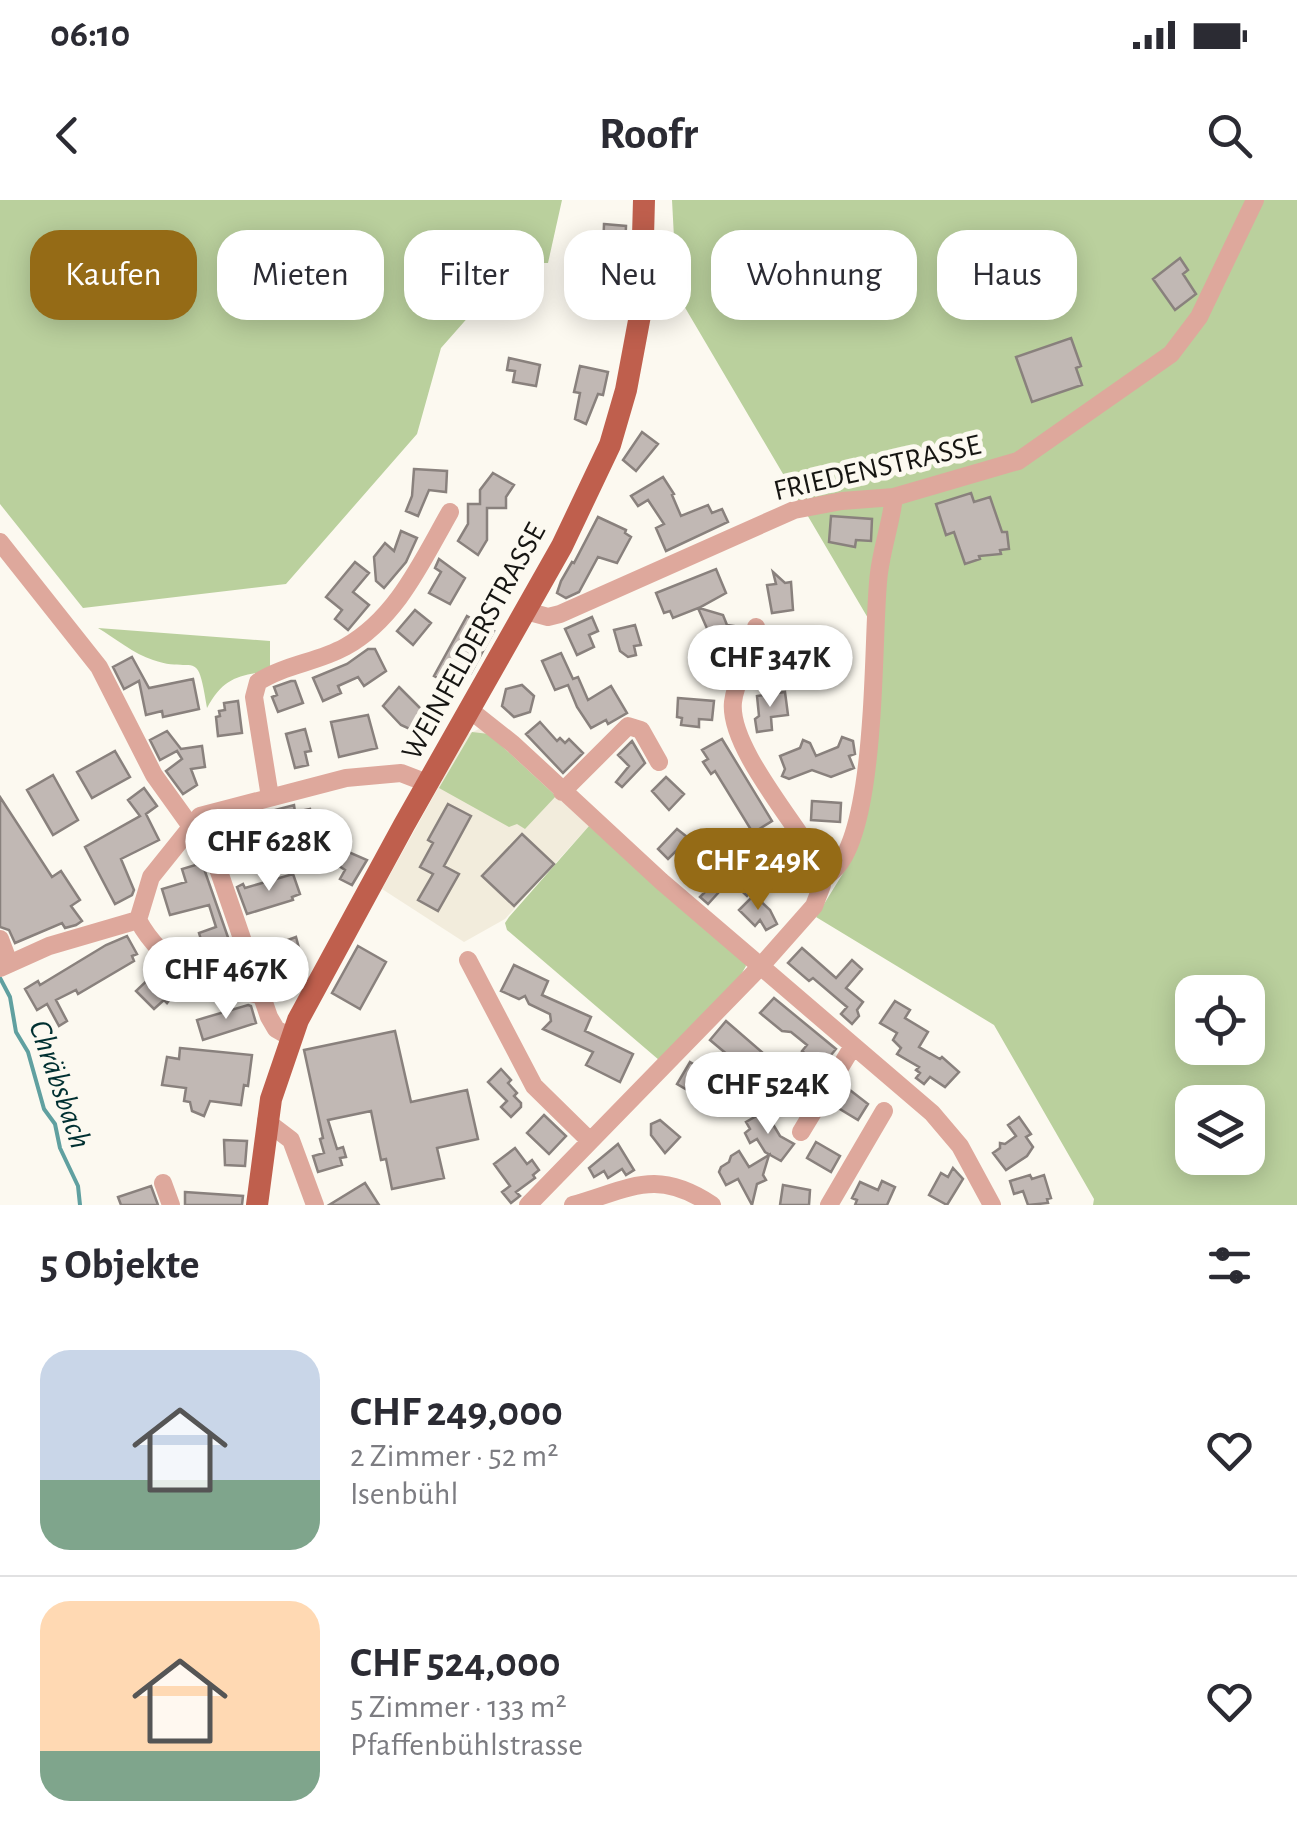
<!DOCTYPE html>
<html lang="de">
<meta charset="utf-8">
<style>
:root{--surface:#fff;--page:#f7f7f7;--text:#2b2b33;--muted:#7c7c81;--line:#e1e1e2;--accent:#956b16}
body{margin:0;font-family:"Alegreya Sans",sans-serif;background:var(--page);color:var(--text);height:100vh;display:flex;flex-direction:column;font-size:38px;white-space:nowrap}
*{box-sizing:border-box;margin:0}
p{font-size:32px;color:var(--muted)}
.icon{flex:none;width:55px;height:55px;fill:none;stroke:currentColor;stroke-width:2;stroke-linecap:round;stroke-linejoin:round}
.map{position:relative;height:1005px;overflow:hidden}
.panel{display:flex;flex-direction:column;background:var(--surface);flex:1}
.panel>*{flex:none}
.hud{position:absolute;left:30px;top:30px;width:1238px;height:90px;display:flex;gap:20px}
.fabs{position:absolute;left:1175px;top:775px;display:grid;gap:20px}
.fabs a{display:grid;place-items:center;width:90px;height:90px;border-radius:20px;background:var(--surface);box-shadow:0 5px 25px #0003;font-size:50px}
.price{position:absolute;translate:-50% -85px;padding:0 22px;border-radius:35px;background:#fff;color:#222;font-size:32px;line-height:65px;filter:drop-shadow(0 2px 5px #0008)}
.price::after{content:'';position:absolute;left:50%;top:60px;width:30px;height:22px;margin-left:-15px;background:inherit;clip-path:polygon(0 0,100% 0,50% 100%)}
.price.current{background:var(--accent);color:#fff}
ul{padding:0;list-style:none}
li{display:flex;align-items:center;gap:30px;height:250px;padding:0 40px}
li+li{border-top:2px solid var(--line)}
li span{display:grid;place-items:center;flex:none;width:280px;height:200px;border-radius:30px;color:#555}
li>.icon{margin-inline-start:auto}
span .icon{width:120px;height:120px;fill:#fffc;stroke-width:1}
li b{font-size:42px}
h2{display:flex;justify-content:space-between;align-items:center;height:120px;padding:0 40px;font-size:42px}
.pill{padding:0 35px;border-radius:30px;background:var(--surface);box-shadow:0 5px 25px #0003;font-size:35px;line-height:90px}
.pill.current{background:var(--accent);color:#fff}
.status{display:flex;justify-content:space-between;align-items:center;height:70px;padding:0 50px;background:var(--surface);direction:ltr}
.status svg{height:28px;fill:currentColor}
header{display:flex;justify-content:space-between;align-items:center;height:130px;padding:0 40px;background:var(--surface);font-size:45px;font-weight:600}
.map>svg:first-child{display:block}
.built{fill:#f2ecdc}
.green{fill:#bad09d;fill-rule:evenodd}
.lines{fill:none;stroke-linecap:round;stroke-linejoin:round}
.stream{stroke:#60a0a0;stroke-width:4}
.building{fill:#c1b8b4;stroke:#89817d;stroke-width:2.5}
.minor{stroke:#dea89c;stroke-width:18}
.major{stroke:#bf5f4d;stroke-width:22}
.labels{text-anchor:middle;stroke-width:10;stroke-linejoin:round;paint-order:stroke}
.street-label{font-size:30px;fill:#161512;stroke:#fcf9f0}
.water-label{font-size:32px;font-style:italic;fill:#003031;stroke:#fcf9f0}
</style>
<div class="status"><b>06:10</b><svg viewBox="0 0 49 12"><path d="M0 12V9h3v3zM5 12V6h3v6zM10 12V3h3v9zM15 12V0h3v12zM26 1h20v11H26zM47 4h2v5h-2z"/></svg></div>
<header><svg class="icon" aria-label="back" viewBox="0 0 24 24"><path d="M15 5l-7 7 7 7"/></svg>Roofr<svg class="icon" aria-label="search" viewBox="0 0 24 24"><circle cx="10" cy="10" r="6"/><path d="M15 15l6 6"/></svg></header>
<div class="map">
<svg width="1297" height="1005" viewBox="0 0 1297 1005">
<rect width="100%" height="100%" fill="#fcf9f0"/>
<!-- built -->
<path class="built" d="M479 529 490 533 589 626 505 719 464 742 382 689 468 534Z"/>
<!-- green -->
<path class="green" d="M0 0H562L548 63H516L441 148 417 234 286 384 83 408 0 304Z
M672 0H1297V1005H1093L1094 999 994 825 816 717 845 670 882 431 875 430 677 94ZM1192 792H1248V848H1192ZM1192 902H1248V958H1192Z
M98 428 270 441V471C238 475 223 478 207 508 197 444 196 475 153 460 134 454 115 438 98 428Z
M472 532 489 534 556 596 525 629 517 624 509 627 439 588Z
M589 626 744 760 746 766 738 780 659 860 507 730 505 723 509 717Z"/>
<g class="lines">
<!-- stream -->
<path class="stream" d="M0 778 10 797 16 832 28 852 44 909 55 924 60 948 78 986 80 1005"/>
</g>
<!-- building -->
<path class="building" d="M604 24 626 26 624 75 607 74V70L578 69 579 58H586V51H603Z
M1180 58 1188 70 1183 74 1196 94 1175 110 1153 79Z
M1071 138 1081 166 1076 168 1082 185 1032 202 1016 157Z
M509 158 540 165 536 186 513 182 515 171 507 170Z
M580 166 608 172 603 195 598 194 586 224 575 219 580 193 574 192Z
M642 232 658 244 636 271 623 260Z
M414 269 447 271 446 292 429 290 418 316 406 311 412 296Z
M493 273 514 285 506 297V308H487V340L478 355 458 341 468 324V304H480V290Z
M663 277 674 294 672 295 681 316 708 305 712 313 722 309 728 322 666 351 656 328 664 324 648 300 638 306 631 296Z
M971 293 974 302 990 297 1002 332H1007L1009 349 1000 350 1001 354 979 356 980 359 965 364 954 332 946 335 936 304Z
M831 316 872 319 871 341 856 340 855 347 829 342Z
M598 317 626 330 625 333 631 337 617 363 598 357 579 392 566 398 557 393 561 381 572 362 574 363Z
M401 331 417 338 406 362 384 388 376 381 374 357 385 343 394 351Z
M439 359 465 378 450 404 429 393 441 372 435 368Z
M355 362 369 373 353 392 369 405 348 430 335 419 342 410 326 397Z
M716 369 726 393 699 408 723 415 727 425 741 427 742 434 739 445 731 446 733 460 721 462 722 470 705 473 704 465 698 466 694 445 713 442 698 408 673 418 670 411 664 413 656 393Z
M773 372 785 383 791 382 793 410 772 413 767 385 776 384Z
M415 410 431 423 413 445 397 431Z
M467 416 494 431 471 473 467 470 457 488 434 476Z
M592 417 598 431 589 435 594 447 577 455 565 429Z
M635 425 641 445 634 446 636 455 628 457 620 451 614 430Z
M773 434 802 435 801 464H780L781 454H772Z
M368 449H375L386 471 364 486 358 477 338 486 341 493 323 501 313 478 347 464Z
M561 453 573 479 578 477 588 500 611 486 627 513 608 524 606 520 591 528 577 507 568 485 555 490 542 461Z
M132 457 149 488 193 479 199 509 163 517 162 511 146 515 139 481 124 489 113 467Z
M291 481H295L303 503 278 512 272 497 277 495 274 487Z
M522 485 534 496 530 512 514 517 502 506 506 489Z
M399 487 435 523 427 537 401 525 383 506Z
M785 492 788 515 771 517 772 530 757 532 755 519 759 516 757 496Z
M678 498 714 501 712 520 699 519V527L681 525 682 518 677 517Z
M238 501 242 533 218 536 216 517 220 516 219 511 225 510 224 503Z
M368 515 377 548 339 557 331 522Z
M540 522 557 541 560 538 565 543 569 539 583 553 563 573 526 534Z
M305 529 311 551 305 552 308 565 295 568 286 534Z
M167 531 181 549 202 546 205 567 191 569 197 585 183 594 166 571 182 559 177 551 160 560 150 540Z
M842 537 853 541 855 554 849 556 854 568 831 577 812 570 789 579 782 576 785 569 780 556 800 548 803 540 810 543 816 556 838 547Z
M722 539 772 621 753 633 715 571 711 574 703 562 708 559 702 550Z
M632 541 645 563 622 587 616 582 629 566 618 555Z
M115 551 130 577 92 598 77 572Z
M53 575 78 620 53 635 27 590Z
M666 577 684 594 669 610 652 591Z
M144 588 157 606 146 614 159 640 121 659 134 690 132 695 115 704 85 647 140 616 128 600Z
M0 597 52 677 61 671 80 700 71 706 82 721 76 725 65 728 62 723 15 743 9 730 0 727Z
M812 601 841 603 840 622 811 620Z
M448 604 471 616 444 666 459 674 438 711 418 700 433 674 420 667 433 643 428 640Z
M294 605 295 612 310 609 315 635 269 643 267 635 226 654 211 633 248 617Z
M677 629 720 663 726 655 756 686 747 696 730 680 708 704 700 697 705 692 698 686 706 677 677 650 668 659 658 649Z
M522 634 554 664 514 706 482 676Z
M787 642 795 656 766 674 757 659Z
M337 647 367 660 352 685 340 679 345 670 330 660Z
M202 663 238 766 220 771 210 768 199 733 216 727 209 705 170 715 162 689 186 682 182 669Z
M293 674 300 694 292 697 293 700 247 714 237 687 243 684 245 688Z
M754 695 770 710 777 724 766 730 760 720 755 726 739 710Z
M127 736 137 754 132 756 134 761 78 794 76 790 56 800 67 821 59 826 47 804 37 810 25 789 38 781 40 785 106 745Z
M296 737 303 763 285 768 287 778 270 782 263 749Z
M358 746 386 762 360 809 332 793Z
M802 748 836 778 852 760 862 769 846 788 863 802 857 810 859 816 852 824 841 814 847 807 813 778 809 781 788 763Z
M514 765 548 781 542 795 591 817 585 831 633 854 620 882 586 865 593 852 543 829 551 821 550 814 529 804 525 796 519 799 501 791Z
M161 767 183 782 167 803 164 800 154 809 136 791Z
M774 798 836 849 821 867 802 851 807 845 791 832 782 831 760 813Z
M895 801 910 810 905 818 928 832 919 847 940 859 942 857 959 872 945 887 930 877 924 884 916 878 920 873 916 870 919 867 897 854 901 848 893 840 897 833 880 823Z
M248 805 251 806 256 823 203 840 197 820Z
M726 821 763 853 747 871 710 840Z
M395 831 411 902 467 890 478 939 437 948 444 978 392 989 386 959 381 960 371 911 328 920 337 949 343 947 346 957 340 958 342 965 318 972 313 956 324 953 320 939 323 938 304 850Z
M180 848 252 855 248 886 244 885 241 905 210 901 204 916 192 911 190 902 184 901 186 888 162 885 167 857 179 859Z
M690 862 740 891 727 913 677 884Z
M501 869 511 880 508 883 517 893 514 896 521 903V907L511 917 501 907 507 901 488 882Z
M846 887 868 904 858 920 835 906Z
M765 911 780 936 794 944 781 961 765 952 757 939 750 943 745 933 750 929 746 922Z
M544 915 566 936 549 954 527 933Z
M1019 917 1031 934 1026 937 1033 947 1027 956 1006 970 993 953 1000 948V943L1005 944 1016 936 1008 925Z
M660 920 680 937 665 953 651 935V924Z
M224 940 247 941 245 966 225 965Z
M816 942 840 956 831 972 807 958Z
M618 944 634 970 626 975 622 969 608 978 604 971 594 977 589 968Z
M515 948 527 964 532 960 539 970 533 975 535 978 516 992 520 996 511 1003 502 992 510 986 494 964Z
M739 951 749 967 769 955 763 975 766 980 757 984 752 1005 738 979 726 985 719 972 721 967 729 962 731 956Z
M953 968 963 979 947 1005 929 995 941 973 948 977Z
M1030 975 1032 979 1044 975 1051 998 1047 999 1048 1003 1028 1005 1023 991 1014 994 1010 981Z
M882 981 895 987 887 1005H855L857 1000 852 998 860 982 878 990Z
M365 983 379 1005H329Z
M783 985 810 990 809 1005H780Z
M151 986 158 1005H121L118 997Z
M185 992 243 996 242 1005H185Z"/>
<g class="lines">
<!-- minor -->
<path class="minor" d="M0 342 99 467 154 575 215 660 269 817 276 829 290 837
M526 411 548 417 560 414 794 310 842 301 894 297 1018 261 1171 154 1199 117 1255 0
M470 510 513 544 661 681 932 913 960 946 992 1005
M562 592 628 526 641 530 659 562
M270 597 254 497 258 482C284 465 318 462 345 447 397 418 422 361 450 312
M823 677C881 656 871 429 879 373 882 348 891 323 894 297
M138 720 151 677 200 616 346 578 401 573 427 583
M138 720C164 768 209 785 260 795
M0 739 9 763
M468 760 534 886 589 940
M0 768 49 746 138 720
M266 921 291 940 315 1005
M801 932 853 846
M163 983 171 1005
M528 1005 760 767 814 706 822 685 820 666C798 625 728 547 733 502 736 476 754 454 756 427
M573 1005C632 988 656 968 712 1005
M829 1005 884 911"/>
<!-- major -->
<path class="major" d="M257 1005 271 899 298 820 404 625 562 346 610 245 626 190 641 110 644 0"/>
</g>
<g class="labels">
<!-- street labels -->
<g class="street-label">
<text transform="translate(877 267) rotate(-13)" y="10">FRIEDENSTRASSE</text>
<text transform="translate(473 441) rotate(-61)" y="10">WEINFELDERSTRASSE</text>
</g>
<!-- water labels -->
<g class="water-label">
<text transform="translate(61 884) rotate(71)" y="11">Chräbsbach</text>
</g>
</g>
</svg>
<div class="fabs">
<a><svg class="icon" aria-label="locate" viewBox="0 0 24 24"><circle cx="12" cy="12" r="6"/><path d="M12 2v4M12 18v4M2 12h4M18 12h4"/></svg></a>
<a><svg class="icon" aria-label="layers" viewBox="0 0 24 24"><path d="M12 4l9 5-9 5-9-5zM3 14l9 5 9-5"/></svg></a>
</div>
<b class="price" style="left:770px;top:510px">CHF 347K</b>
<b class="price" style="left:269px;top:694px">CHF 628K</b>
<b class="price current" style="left:758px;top:713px">CHF 249K</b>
<b class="price" style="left:226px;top:822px">CHF 467K</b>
<b class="price" style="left:768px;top:937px">CHF 524K</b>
<div class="hud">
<a class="pill current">Kaufen</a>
<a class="pill">Mieten</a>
<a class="pill">Filter</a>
<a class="pill">Neu</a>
<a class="pill">Wohnung</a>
<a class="pill">Haus</a>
</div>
</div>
<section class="panel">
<h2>5 Objekte<svg class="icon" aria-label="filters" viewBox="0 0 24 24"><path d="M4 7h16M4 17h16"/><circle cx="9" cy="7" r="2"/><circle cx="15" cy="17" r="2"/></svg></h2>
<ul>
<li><span style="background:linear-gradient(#c9d6e8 65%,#7fa58c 0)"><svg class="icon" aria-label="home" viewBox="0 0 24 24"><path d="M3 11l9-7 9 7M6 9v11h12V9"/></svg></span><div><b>CHF 249,000</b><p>2 Zimmer · 52 m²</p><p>Isenbühl</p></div><svg class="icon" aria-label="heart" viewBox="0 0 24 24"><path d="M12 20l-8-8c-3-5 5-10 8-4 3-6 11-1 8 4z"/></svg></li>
<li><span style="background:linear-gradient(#ffd9b3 75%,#7fa58c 0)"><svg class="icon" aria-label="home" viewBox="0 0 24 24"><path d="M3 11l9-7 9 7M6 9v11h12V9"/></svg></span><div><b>CHF 524,000</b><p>5 Zimmer · 133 m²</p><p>Pfaffenbühlstrasse</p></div><svg class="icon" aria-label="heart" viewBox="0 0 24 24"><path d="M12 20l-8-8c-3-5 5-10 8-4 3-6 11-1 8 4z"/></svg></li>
</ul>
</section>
